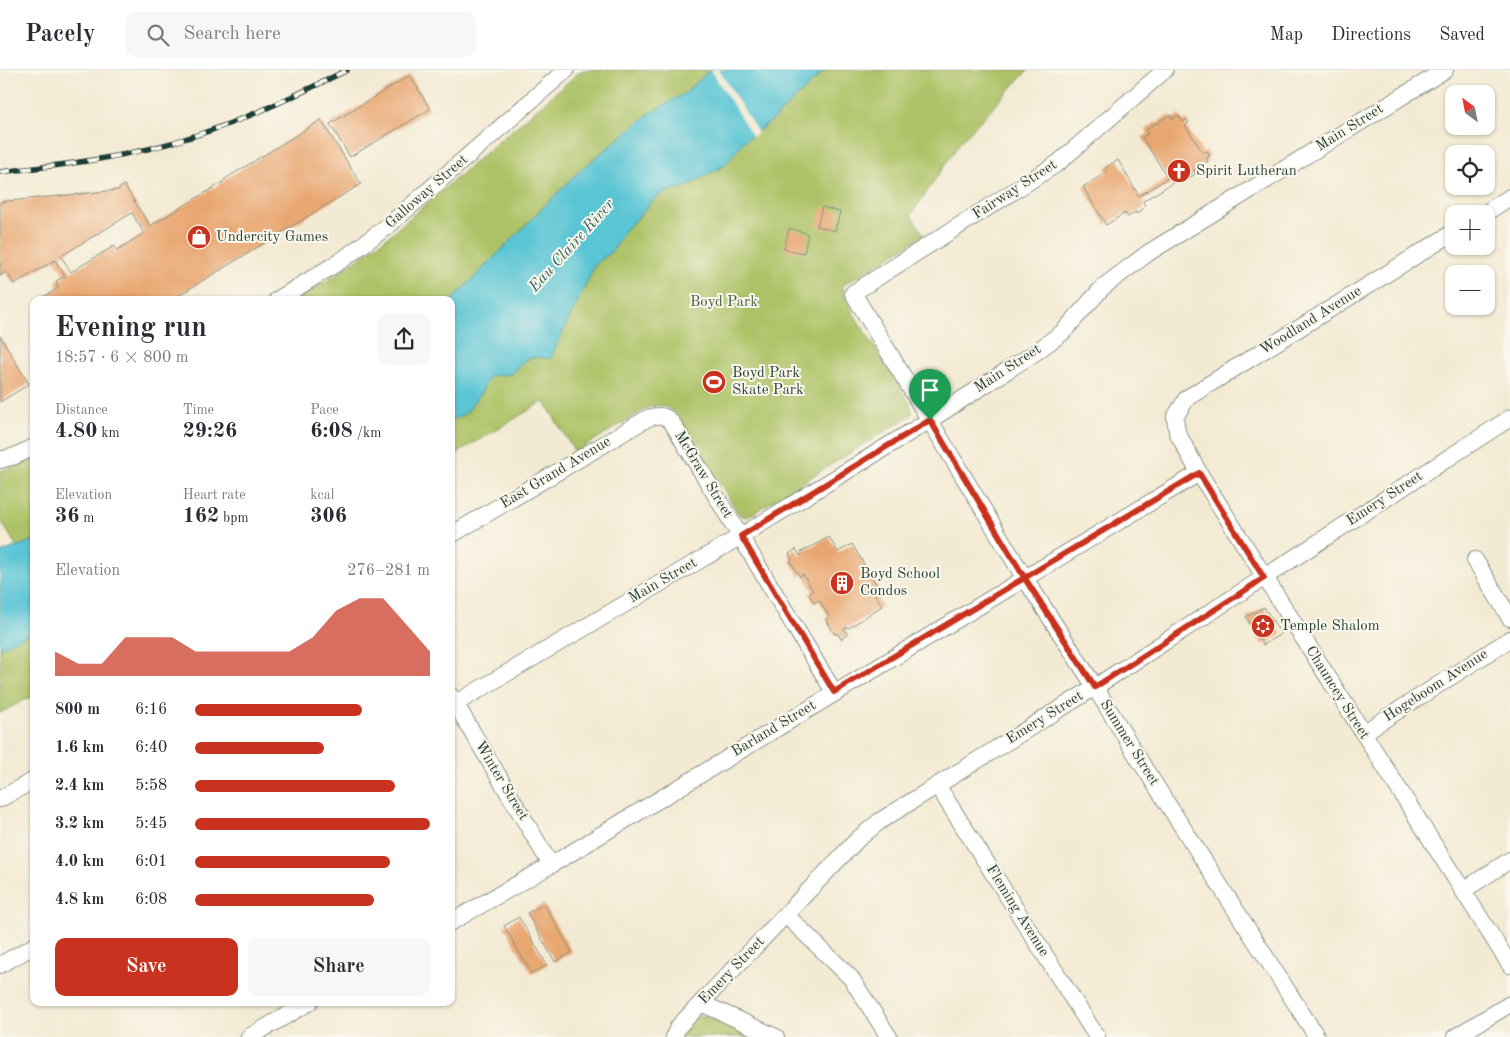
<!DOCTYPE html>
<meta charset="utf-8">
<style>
body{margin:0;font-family:"Old Standard TT",serif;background:#f7f7f7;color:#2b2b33;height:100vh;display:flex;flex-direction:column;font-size:19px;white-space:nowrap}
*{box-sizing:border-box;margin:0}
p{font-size:16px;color:#7c7c81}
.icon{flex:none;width:28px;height:28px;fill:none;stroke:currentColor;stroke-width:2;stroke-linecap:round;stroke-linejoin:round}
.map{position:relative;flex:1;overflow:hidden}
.panel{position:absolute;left:30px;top:226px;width:425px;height:710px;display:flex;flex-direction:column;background:#fff;border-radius:10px;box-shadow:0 1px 4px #0004}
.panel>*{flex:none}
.needle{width:32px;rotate:328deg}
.fabs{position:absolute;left:1445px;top:15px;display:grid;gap:10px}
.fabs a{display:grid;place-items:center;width:50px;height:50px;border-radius:10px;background:#fff;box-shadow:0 1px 4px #0004;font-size:25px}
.pin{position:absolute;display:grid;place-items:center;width:42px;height:42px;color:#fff;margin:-51px -21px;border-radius:50% 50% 50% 0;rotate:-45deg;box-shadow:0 0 5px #0007}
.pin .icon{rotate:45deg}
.round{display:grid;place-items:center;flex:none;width:52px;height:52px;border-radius:10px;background:#f7f7f7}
.head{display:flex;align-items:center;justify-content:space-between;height:85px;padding:0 25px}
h1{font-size:28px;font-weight:600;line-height:38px}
.metrics{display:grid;grid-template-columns:repeat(3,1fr);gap:8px;height:85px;padding:5px 25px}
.metrics div{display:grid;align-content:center}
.metrics b{font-size:21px;font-weight:600}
.metrics small{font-size:14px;font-weight:400}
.metrics p{font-size:14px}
.chart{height:140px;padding:10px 25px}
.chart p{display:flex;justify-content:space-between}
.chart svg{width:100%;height:90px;margin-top:5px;fill:#c8321e;opacity:.7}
.action{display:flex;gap:10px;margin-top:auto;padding:10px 25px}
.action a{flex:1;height:58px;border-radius:10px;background:#c8321e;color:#fff;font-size:20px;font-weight:600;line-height:58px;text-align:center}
.action a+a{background:#f7f7f7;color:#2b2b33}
ul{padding:0 25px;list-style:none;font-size:16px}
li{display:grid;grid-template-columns:80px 60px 1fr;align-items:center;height:38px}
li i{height:12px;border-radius:6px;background:#c8321e}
header{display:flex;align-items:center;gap:30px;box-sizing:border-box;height:70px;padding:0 25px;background:#fff;border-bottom:1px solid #e1e1e2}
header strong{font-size:24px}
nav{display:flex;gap:28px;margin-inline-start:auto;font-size:18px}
.search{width:350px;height:45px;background:#f7f7f7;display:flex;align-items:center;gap:12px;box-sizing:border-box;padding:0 18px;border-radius:10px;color:#7c7c81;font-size:19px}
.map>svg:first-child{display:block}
.green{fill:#adc266;stroke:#66804d}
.water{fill:#5ac5d4;stroke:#3c8184}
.pier{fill:#f3ead3}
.building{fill:#e8a670;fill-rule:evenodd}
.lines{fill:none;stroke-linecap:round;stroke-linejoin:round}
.minor-casing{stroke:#899484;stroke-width:18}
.minor{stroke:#fff;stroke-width:16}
.rail-casing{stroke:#1f3d34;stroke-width:5.5}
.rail{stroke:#fbf7ec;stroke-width:4;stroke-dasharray:11;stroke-linecap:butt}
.route-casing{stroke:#fff;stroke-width:10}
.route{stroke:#c8321e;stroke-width:6}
.labels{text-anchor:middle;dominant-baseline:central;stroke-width:4;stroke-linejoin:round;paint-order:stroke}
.street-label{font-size:15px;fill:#1f3d34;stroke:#fbf7ec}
.poi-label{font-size:15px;fill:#1f3d34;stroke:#fbf7ec;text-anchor:start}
.park-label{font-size:15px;fill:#425e40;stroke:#fbf7ec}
.water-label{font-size:16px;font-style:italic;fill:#2e5f5c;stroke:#fbf7ec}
</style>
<header>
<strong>Pacely</strong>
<div class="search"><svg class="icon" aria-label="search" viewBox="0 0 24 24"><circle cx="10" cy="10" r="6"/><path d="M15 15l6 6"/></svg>Search here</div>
<nav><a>Map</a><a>Directions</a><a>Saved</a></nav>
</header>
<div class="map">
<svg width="1510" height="967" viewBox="0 0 1510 967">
<rect width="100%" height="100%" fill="#fbf7ec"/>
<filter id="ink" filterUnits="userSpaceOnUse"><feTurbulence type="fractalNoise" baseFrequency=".02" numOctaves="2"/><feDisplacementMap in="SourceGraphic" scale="10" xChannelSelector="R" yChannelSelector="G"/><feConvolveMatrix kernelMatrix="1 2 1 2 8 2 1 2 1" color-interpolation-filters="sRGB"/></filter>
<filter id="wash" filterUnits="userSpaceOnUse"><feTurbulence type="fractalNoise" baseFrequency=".0096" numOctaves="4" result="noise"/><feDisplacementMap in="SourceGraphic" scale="20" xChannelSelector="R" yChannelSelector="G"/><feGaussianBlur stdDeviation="1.12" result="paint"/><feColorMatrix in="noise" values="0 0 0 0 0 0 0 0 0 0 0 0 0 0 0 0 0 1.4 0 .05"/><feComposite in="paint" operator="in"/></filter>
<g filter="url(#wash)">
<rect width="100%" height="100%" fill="#f3ead3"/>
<g class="green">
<polygon points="582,0 710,0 685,23 650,43 578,102 451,231 451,230 295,230 336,205 389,166"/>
<path d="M825 0H1028L961 71 911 145 924 165 843 215 844 223 852 241 909 332 912 341 911 345 747 447 740 445 737 441 677 345C669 337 660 333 649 337L575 382 544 331 451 387V351L466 343 482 321 489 306 511 304C526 288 528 286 550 288L595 195 613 180 625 159 635 151 654 128 668 121 684 118 725 95 744 71 774 49Z"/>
<polygon points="34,389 34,470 17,477 0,449 0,401"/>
<polygon points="34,561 34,625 0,643 0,578"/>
<polygon points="698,945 707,946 754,967 680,967"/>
</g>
<g class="water">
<path d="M710 0H825L774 49 744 71 725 95 684 118 668 121 654 129 635 151 625 159 613 180 595 195 550 289C528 285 526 288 511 304L489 306 482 321 466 343 451 351V231L578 102 650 43 685 23Z"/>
<polygon points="34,470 34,561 0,578 0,483"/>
</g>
<polygon class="pier" points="711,0 719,0 758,63 753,67"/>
<g id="blocks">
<g class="building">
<polygon points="410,5 430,39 350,87 330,54"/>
<polygon points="1170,45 1172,49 1179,45 1183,52 1187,50 1189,53 1185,55 1203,83 1207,81 1210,86 1206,88 1208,91 1194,100 1196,104 1186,109 1184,106 1143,131 1145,136 1137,144 1136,142 1128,147 1125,143 1106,155 1083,117 1107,102 1105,98 1118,90 1139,126 1168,108 1142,67 1148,64 1146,60 1156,52 1157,54 1160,52 1159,51"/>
<path d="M321 50 361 114 171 230H39L58 218 56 211 65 206 55 190 14 214 6 202 0 206V132L118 120 124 115 150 156 223 112 225 109ZM132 143 144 163 143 164 117 180 114 176 71 202 61 186Z"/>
<polygon points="822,137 840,142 835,161 817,156"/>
<polygon points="789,158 808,164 804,183 784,179"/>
<polygon points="0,266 29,314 0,332"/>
<polygon points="829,467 838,482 852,474 879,519 873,521 882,536 849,558 847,557 844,559 848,564 841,569 837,563 835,565 826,549 829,547 819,530 814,533 809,524 813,521 803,504 800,507 790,491 792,490 789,484 796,479 800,486 802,484 801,482"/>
<polygon points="1264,537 1281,564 1263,575 1246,547"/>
<polygon points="544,834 572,882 555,892 527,843"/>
<polygon points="519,847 547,895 532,904 504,856"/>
</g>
</g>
</g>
<g filter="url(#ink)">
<use href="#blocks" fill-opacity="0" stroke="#899484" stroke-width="1"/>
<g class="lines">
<g class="minor-casing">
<g id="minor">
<polyline points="1165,0 1058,93 853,223 1024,507 1095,617 1140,691 1317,967"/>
<polyline points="1484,144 1510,127"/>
<polyline points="1454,162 1187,328 1175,347 1177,362 1199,403 1510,895"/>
<polyline points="277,230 342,190 389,155 566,0"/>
<polyline points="0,390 15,386 34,377"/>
<path d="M451 465 648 348C661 344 667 345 674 356L834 622"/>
<polyline points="1475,490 1510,548"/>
<polyline points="451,626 551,795"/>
<polyline points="451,636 741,466 930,350 1036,282 1063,262 1103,217 1148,183 1445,0"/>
<polyline points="1363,663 1510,569"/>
<polyline points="937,715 1097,967"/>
<polyline points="0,729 34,710"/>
<polyline points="1464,820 1510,790"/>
<polyline points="786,845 851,908 889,967"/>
<polyline points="451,852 551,795 1199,403"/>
<polyline points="0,895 34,876"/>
<polyline points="701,933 776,967"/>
<polyline points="249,967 310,932"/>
<polyline points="674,967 678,957 858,769 880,751 1095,617 1510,348"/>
<polyline points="1455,967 1510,934"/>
</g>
</g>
<use href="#minor" class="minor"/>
<g class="rail-casing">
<path id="rail" d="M0 102C65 95 131 87 194 66 247 49 297 25 347 0"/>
</g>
<use href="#rail" class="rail"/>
</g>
</g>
<g class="lines" filter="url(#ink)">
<g class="route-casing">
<polyline id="route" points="930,350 1024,507 1095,617 1264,508 1199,403 834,622 741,466 930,350"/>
</g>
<use href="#route" class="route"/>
</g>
<defs>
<g id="church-disc" transform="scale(1.25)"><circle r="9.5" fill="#c8321e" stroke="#fbf7ec"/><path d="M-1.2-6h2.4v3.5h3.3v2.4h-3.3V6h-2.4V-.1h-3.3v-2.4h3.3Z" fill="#fff"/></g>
<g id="shop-disc" transform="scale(1.25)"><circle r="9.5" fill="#c8321e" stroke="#fbf7ec"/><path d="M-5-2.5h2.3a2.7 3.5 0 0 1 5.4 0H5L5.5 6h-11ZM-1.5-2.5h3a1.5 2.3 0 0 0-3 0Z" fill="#fff"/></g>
<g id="stadium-disc" transform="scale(1.25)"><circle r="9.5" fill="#c8321e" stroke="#fbf7ec"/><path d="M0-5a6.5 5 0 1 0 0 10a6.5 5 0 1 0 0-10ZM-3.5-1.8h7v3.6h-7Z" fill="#fff"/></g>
<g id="building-disc" transform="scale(1.25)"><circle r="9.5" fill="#c8321e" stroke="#fbf7ec"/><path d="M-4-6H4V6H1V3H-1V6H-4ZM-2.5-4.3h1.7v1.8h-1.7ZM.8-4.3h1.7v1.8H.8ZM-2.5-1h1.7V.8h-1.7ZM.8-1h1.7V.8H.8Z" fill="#fff"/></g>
<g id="synagogue-disc" transform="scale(1.25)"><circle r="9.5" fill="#c8321e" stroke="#fbf7ec"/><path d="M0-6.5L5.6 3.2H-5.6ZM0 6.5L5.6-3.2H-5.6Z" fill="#fff"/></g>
</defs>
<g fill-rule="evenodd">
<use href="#church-disc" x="1179" y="101"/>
<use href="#shop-disc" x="199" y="167"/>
<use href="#stadium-disc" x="714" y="312"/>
<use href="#building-disc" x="842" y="513"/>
<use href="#synagogue-disc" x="1263" y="556"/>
</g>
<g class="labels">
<g class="street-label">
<text transform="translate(1350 58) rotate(-32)">Main Street</text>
<text transform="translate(1015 120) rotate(-33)">Fairway Street</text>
<text transform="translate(427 122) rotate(-41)">Galloway Street</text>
<text transform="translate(1311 251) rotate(-32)">Woodland Avenue</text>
<text transform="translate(1008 299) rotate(-33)">Main Street</text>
<text transform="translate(556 403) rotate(-31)">East Grand Avenue</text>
<text transform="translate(703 405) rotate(59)">McGraw Street</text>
<text transform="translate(1385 429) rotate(-33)">Emery Street</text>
<text transform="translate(663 511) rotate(-30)">Main Street</text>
<text transform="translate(1436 616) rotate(-33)">Hogeboom Avenue</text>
<text transform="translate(1337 623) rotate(58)">Chauncey Street</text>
<text transform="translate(1045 648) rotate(-32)">Emery Street</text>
<text transform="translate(774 659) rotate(-31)">Barland Street</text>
<text transform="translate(1129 673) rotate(58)">Summer Street</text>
<text transform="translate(501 711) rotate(59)">Winter Street</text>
<text transform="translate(1017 841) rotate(58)">Fleming Avenue</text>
<text transform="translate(732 901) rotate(-46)">Emery Street</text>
</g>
<g class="poi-label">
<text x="1196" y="101">Spirit Lutheran</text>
<text x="216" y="167">Undercity Games</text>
<text x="732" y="303">Boyd Park<tspan x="732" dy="17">Skate Park</tspan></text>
<text x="860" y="504">Boyd School<tspan x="860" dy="17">Condos</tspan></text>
<text x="1280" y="556">Temple Shalom</text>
</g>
<g class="park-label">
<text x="724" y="232">Boyd Park</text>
</g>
<g class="water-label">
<text transform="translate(572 176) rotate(-48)">Eau Claire River</text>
</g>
</g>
</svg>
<div class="fabs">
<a><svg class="needle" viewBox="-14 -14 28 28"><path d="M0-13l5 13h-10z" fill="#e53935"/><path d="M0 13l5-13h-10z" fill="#7c7c81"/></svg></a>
<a><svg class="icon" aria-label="locate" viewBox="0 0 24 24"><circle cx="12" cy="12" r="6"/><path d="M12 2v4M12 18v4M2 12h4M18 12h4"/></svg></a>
<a>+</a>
<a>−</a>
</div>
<div class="pin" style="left:930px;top:350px;background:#1e9e55"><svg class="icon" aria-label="arrive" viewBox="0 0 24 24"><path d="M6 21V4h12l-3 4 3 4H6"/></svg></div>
<section class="panel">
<div class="head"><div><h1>Evening run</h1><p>18:57 · 6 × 800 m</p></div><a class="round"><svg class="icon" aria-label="share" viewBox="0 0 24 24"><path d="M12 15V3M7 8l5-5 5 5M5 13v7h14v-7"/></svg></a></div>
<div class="metrics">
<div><p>Distance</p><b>4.80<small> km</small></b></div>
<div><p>Time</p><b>29:26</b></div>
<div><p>Pace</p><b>6:08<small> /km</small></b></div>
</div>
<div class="metrics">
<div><p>Elevation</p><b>36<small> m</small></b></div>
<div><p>Heart rate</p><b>162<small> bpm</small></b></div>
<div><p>kcal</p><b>306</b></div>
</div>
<div class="chart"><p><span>Elevation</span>276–281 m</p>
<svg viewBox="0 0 160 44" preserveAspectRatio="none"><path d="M0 44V32L10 38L20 38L30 25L40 25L50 25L60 32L70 32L80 32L90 32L100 32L110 25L120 12L130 6L140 6L150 19L160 32V44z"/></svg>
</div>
<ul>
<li><b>800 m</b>6:16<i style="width:71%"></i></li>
<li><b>1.6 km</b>6:40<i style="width:55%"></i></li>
<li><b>2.4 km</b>5:58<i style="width:85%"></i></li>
<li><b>3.2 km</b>5:45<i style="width:100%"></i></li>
<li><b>4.0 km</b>6:01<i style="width:83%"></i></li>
<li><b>4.8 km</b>6:08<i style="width:76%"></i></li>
</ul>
<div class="action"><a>Save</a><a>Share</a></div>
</section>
</div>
